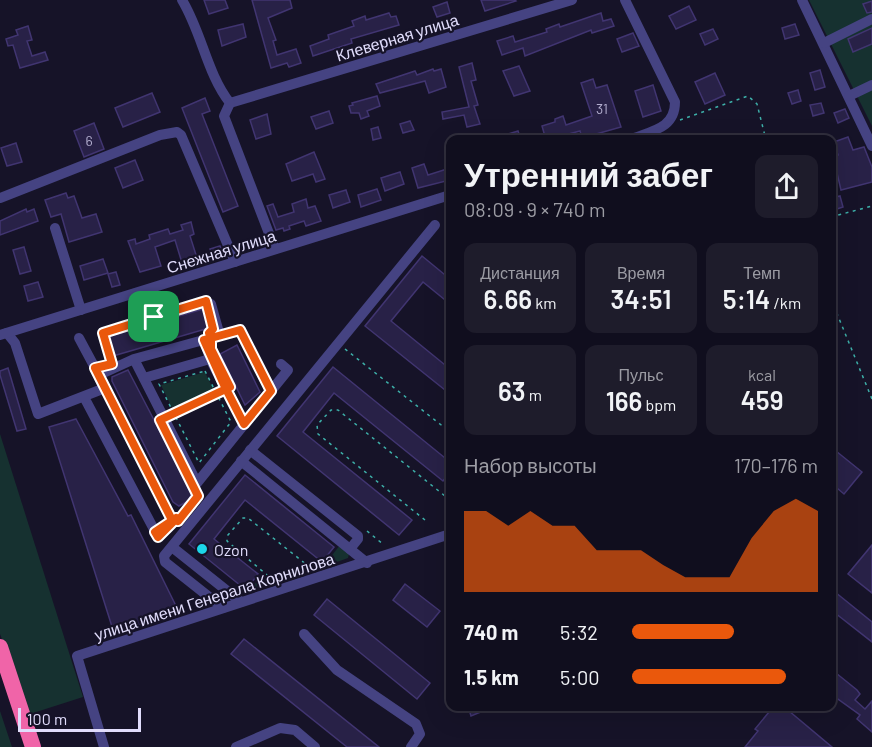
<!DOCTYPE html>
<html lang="ru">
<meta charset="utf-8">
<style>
body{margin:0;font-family:Barlow,sans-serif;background:#1e1c2b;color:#f1f3f6;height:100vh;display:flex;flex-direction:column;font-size:22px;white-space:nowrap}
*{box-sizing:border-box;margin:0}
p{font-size:20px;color:#9c9ca4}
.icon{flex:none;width:33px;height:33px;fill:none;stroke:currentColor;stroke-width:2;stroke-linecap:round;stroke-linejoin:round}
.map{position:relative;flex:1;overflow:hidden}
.panel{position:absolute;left:446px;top:135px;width:390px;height:576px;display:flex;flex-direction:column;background:#100e1e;border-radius:12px;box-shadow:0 6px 24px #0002,0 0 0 2px #302e3c}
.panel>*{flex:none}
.scale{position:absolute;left:18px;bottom:15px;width:123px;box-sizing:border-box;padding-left:6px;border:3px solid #e1ddfc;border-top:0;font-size:16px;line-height:21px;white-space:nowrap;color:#e1ddfc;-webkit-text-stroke:4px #161328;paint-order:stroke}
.pin{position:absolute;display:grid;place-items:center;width:51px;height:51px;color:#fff;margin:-26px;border-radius:12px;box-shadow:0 3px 9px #0006}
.round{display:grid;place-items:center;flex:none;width:63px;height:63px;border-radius:12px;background:#1e1c2b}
.summary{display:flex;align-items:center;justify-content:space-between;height:102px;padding:0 18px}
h1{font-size:33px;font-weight:600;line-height:45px}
.figures{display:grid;grid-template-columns:repeat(3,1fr);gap:9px;height:102px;padding:6px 18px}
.figures div{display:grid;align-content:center;border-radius:12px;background:#1e1c2b;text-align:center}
.figures b{font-size:26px;font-weight:600}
.figures small{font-size:16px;font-weight:400}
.figures p{font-size:16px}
.chart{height:168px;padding:12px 18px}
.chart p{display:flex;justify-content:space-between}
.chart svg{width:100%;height:108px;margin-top:6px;fill:#ea580c;opacity:.7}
ul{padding:0 18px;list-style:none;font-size:20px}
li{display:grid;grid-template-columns:96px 72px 1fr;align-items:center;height:45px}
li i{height:15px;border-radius:8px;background:#ea580c}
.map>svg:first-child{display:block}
.green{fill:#163130}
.building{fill:#282147;stroke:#413571;stroke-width:1.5}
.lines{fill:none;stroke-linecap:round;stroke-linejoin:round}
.path{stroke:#3db0a9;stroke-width:1.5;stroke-dasharray:3 4.5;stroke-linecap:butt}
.minor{stroke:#454382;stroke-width:10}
.highway{stroke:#f064a8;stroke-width:16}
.route-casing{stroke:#fff;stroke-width:12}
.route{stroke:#ea580c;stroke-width:8}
.poi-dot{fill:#1cd6e9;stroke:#161328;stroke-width:2}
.labels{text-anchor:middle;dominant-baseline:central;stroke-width:4.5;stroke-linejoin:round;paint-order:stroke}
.number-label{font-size:14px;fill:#b3aecf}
.street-label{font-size:16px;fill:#e1ddfc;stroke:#161328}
.poi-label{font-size:16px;fill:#e1ddfc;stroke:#161328;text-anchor:start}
</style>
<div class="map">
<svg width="872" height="747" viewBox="0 0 872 747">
<rect width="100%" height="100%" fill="#161328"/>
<g class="green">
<polygon points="809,0 872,0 872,126"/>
<polygon points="205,372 215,393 174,412 161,385"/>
<polygon points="0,434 83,697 30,714 0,634"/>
<polygon points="340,545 349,554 348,558 323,567"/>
<polygon points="263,574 269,580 269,585 249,591"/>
<polygon points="0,711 12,747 0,747"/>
</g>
<g class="building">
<polygon points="204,0 225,0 228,8 209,14"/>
<polygon points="252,0 290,0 292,8 268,18 276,40 273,41 277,55 296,49 301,63 289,67 287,63 271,68"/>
<polygon points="481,0 515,0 516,1 485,11"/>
<polygon points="872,1 872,12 867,13 863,4"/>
<polygon points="447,2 450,13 437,17 433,7"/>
<polygon points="689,6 696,20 676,29 669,16"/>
<polygon points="389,13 391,17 396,16 399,25 351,39 352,43 313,56 310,46 329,39 328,35 354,26 352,21 365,16 366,20"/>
<polygon points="601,13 603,21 611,19 614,26 592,33 591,30 525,56 523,48 502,55 497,41 513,36 515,42 547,32 546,29 559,24 560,27"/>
<polygon points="243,24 246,37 222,46 218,30"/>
<polygon points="795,24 799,35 785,39 782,28"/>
<polygon points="28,26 32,40 27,41 32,56 45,52 48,60 20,68 13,45 8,46 6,39 18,35 16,30"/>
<polygon points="872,28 872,44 853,52 848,39"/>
<polygon points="713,29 718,39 705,45 700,34"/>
<polygon points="633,33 639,46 622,52 617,39"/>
<polygon points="472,63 476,80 471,81 478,105 474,106 480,124 467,127 464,115 443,119 442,112 469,107 459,67"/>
<polygon points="519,66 530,91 514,96 503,71"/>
<polygon points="433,69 434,71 441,69 446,87 429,93 425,81 380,93 376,84 415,71 417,75"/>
<polygon points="820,70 825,87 815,90 810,73"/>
<polygon points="715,73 725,95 705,104 695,82"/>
<polygon points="593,79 596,88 607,85 621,127 582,138 580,131 546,140 542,126 555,122 555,119 563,116 566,125 592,116 581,83"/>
<polygon points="653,85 661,111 643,117 635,91"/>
<polygon points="798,90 801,101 792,104 788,93"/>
<polygon points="152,93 160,112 123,127 115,108"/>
<polygon points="377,96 380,106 367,111 369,116 361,119 359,113 351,113 349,106 353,105 352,103"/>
<polygon points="205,98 210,111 202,114 238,206 223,212 182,108"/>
<polygon points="821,103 824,113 813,116 810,105"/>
<polygon points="845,109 849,118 838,123 834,113"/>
<polygon points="329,111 333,123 316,129 311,117"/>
<polygon points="267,114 271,134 256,139 250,120"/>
<polygon points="410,121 414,130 403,133 400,124"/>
<polygon points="94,123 104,149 84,157 74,131"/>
<polygon points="378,127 381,138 373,140 371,129"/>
<polygon points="518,131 521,140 510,140 508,134"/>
<polygon points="848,137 853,150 864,147 872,167 872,182 841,190 833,156 838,155 834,142"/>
<polygon points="16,143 22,162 7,166 1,148"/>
<polygon points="314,152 325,179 316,182 313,174 292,181 286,164"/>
<polygon points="135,160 143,180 123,188 115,168"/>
<polygon points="424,164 428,175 450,168 450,180 418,188 412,168"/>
<polygon points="400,172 404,184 385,191 381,178"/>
<polygon points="377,189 381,200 361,207 358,195"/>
<polygon points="346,190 350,202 333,208 329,195"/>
<polygon points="66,193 68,198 74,196 82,218 96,214 102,232 69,242 61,214 51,217 45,200"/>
<polygon points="840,196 843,207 831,211 831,198"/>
<polygon points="306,199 308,208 315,206 321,221 306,226 304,221 289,226 290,229 284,231 283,228 276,230 267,206 273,204 278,217 294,212 292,204"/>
<polygon points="26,209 27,212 34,209 38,221 0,235 0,221"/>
<polygon points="191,222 194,234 190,236 197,258 182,263 175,240 155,247 161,266 140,272 128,241 135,239 136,244 150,239 149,235 168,229 170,234 183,230 181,225"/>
<polygon points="220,246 223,252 212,256 210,249"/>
<polygon points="24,247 31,271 20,274 13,250"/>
<polygon points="422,256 450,279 450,304 423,282 391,321 450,369 450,394 365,326"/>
<polygon points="103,259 108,273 84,280 80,266"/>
<polygon points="116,272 120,285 112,287 108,274"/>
<polygon points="38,282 43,297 28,301 24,286"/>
<polygon points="203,309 209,328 113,356 107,337"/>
<polygon points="237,345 260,392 245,405 220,354"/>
<polygon points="333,367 450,462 450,472 443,481 334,393 303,432 412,520 399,535 277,436"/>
<polygon points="8,368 26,429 17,431 0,375 0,371"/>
<polygon points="128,370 192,493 188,501 179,506 173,502 112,381 112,377"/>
<polygon points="76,419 128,516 131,515 179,612 114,633 49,427"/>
<polygon points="831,447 862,472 844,494 831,483"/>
<polygon points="245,475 334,547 322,562 245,500 214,539 258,574 246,590 189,544"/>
<polygon points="872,545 872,593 848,574"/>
<polygon points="405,584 440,611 427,627 393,600"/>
<polygon points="835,592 872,622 872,642 835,613 831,618 831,596"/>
<polygon points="327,599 430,683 417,699 314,615"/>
<polygon points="244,639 379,747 347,747 231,654"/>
<polygon points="831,669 857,690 860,694 855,700 865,709 872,701 872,732 857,719 860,715 831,694"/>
<polygon points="468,706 493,706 493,707 471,716"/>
<polygon points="774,706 783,706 832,747 745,747 758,731 755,729"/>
</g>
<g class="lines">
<g class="path">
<polyline points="680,120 748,96 757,104 766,140"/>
<polyline points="831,217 872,206"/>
<polyline points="831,299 872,399"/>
<polyline points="345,349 450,432"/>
<polyline points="110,358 103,333 202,303"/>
<polygon points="205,371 231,422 199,463 159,384"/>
<polyline points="175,413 216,394"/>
<polyline points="182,516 198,496 197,494"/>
<polyline points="425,520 318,434 317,425 331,410 338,410 445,496"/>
<polyline points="367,531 384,545"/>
<polyline points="274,581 227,541 227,536 243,518 248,518 312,569"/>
</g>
<g class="minor">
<path d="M182 0C202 33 207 74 230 103"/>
<path d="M625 0 675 102C675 129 651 131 629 140"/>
<polyline points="802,0 872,146"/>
<polyline points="824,43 872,19"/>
<polyline points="849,96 872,85"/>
<polyline points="230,103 572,0"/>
<polyline points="230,103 224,116 275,249"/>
<polyline points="0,198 160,135 177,132 181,135 235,262"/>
<polyline points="55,228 81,310"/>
<polyline points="211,304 220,336"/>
<polyline points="7,333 15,343 38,414 105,388 173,522 158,537 84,397"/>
<polyline points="0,335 450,195"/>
<polyline points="79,338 101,379"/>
<polyline points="210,359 244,424"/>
<polyline points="99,375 134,359 240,330 271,391 197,483 134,359"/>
<polyline points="144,378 210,359 204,340"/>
<polyline points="271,391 288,370 281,364"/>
<polyline points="250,450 358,536 358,539 350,549"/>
<polyline points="241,461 367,563"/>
<polyline points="172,547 241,602"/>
<polyline points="223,608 165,562 164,556 435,225"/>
<polyline points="304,634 337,670 416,724 420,734 411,747"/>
<polyline points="104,747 77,656 450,534"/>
<polyline points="236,747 280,728 295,730 315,747"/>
</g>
<polyline class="highway" points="0,647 33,747"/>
</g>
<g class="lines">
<g class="route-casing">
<polyline id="route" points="154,317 103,333 112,364 95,368 173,522 158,537 155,532 176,518 178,521 198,496 160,420 226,389 244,424 271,391 240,330 211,338 211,349 230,387 226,389 204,340 211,338 209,333 213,329 206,301 154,317"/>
</g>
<use href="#route" class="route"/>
</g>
<circle class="poi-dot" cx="202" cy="549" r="6"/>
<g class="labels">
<g class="number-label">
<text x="602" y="108">31</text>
<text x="89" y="140">6</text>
</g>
<g class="street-label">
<text transform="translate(397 37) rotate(-17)">Клеверная улица</text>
<text transform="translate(221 251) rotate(-17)">Снежная улица</text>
<text transform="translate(214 596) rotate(-18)">улица имени Генерала Корнилова</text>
</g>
<g class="poi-label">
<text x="214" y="549">Ozon</text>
</g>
</g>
</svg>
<div class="scale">100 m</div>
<div class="pin" style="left:154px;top:317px;background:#1e9e55"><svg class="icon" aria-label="arrive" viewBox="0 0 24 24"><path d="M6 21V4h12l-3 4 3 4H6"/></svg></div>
<section class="panel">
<div class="summary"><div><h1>Утренний забег</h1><p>08:09 · 9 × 740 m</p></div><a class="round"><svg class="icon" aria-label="share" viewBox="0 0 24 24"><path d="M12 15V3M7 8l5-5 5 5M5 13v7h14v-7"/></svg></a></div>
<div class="figures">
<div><p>Дистанция</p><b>6.66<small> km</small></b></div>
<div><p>Время</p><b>34:51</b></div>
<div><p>Темп</p><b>5:14<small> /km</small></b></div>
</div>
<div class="figures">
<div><b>63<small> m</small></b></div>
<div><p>Пульс</p><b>166<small> bpm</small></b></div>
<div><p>kcal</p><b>459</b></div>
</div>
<div class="chart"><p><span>Набор высоты</span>170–176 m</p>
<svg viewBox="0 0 160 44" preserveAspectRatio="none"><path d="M0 44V11L10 11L20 17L30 11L40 17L50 17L60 27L70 27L80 27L90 33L100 38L110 38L120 38L130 22L140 11L150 6L160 11V44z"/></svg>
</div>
<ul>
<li><b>740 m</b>5:32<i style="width:55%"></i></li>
<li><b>1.5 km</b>5:00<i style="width:83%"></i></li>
</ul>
</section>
</div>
